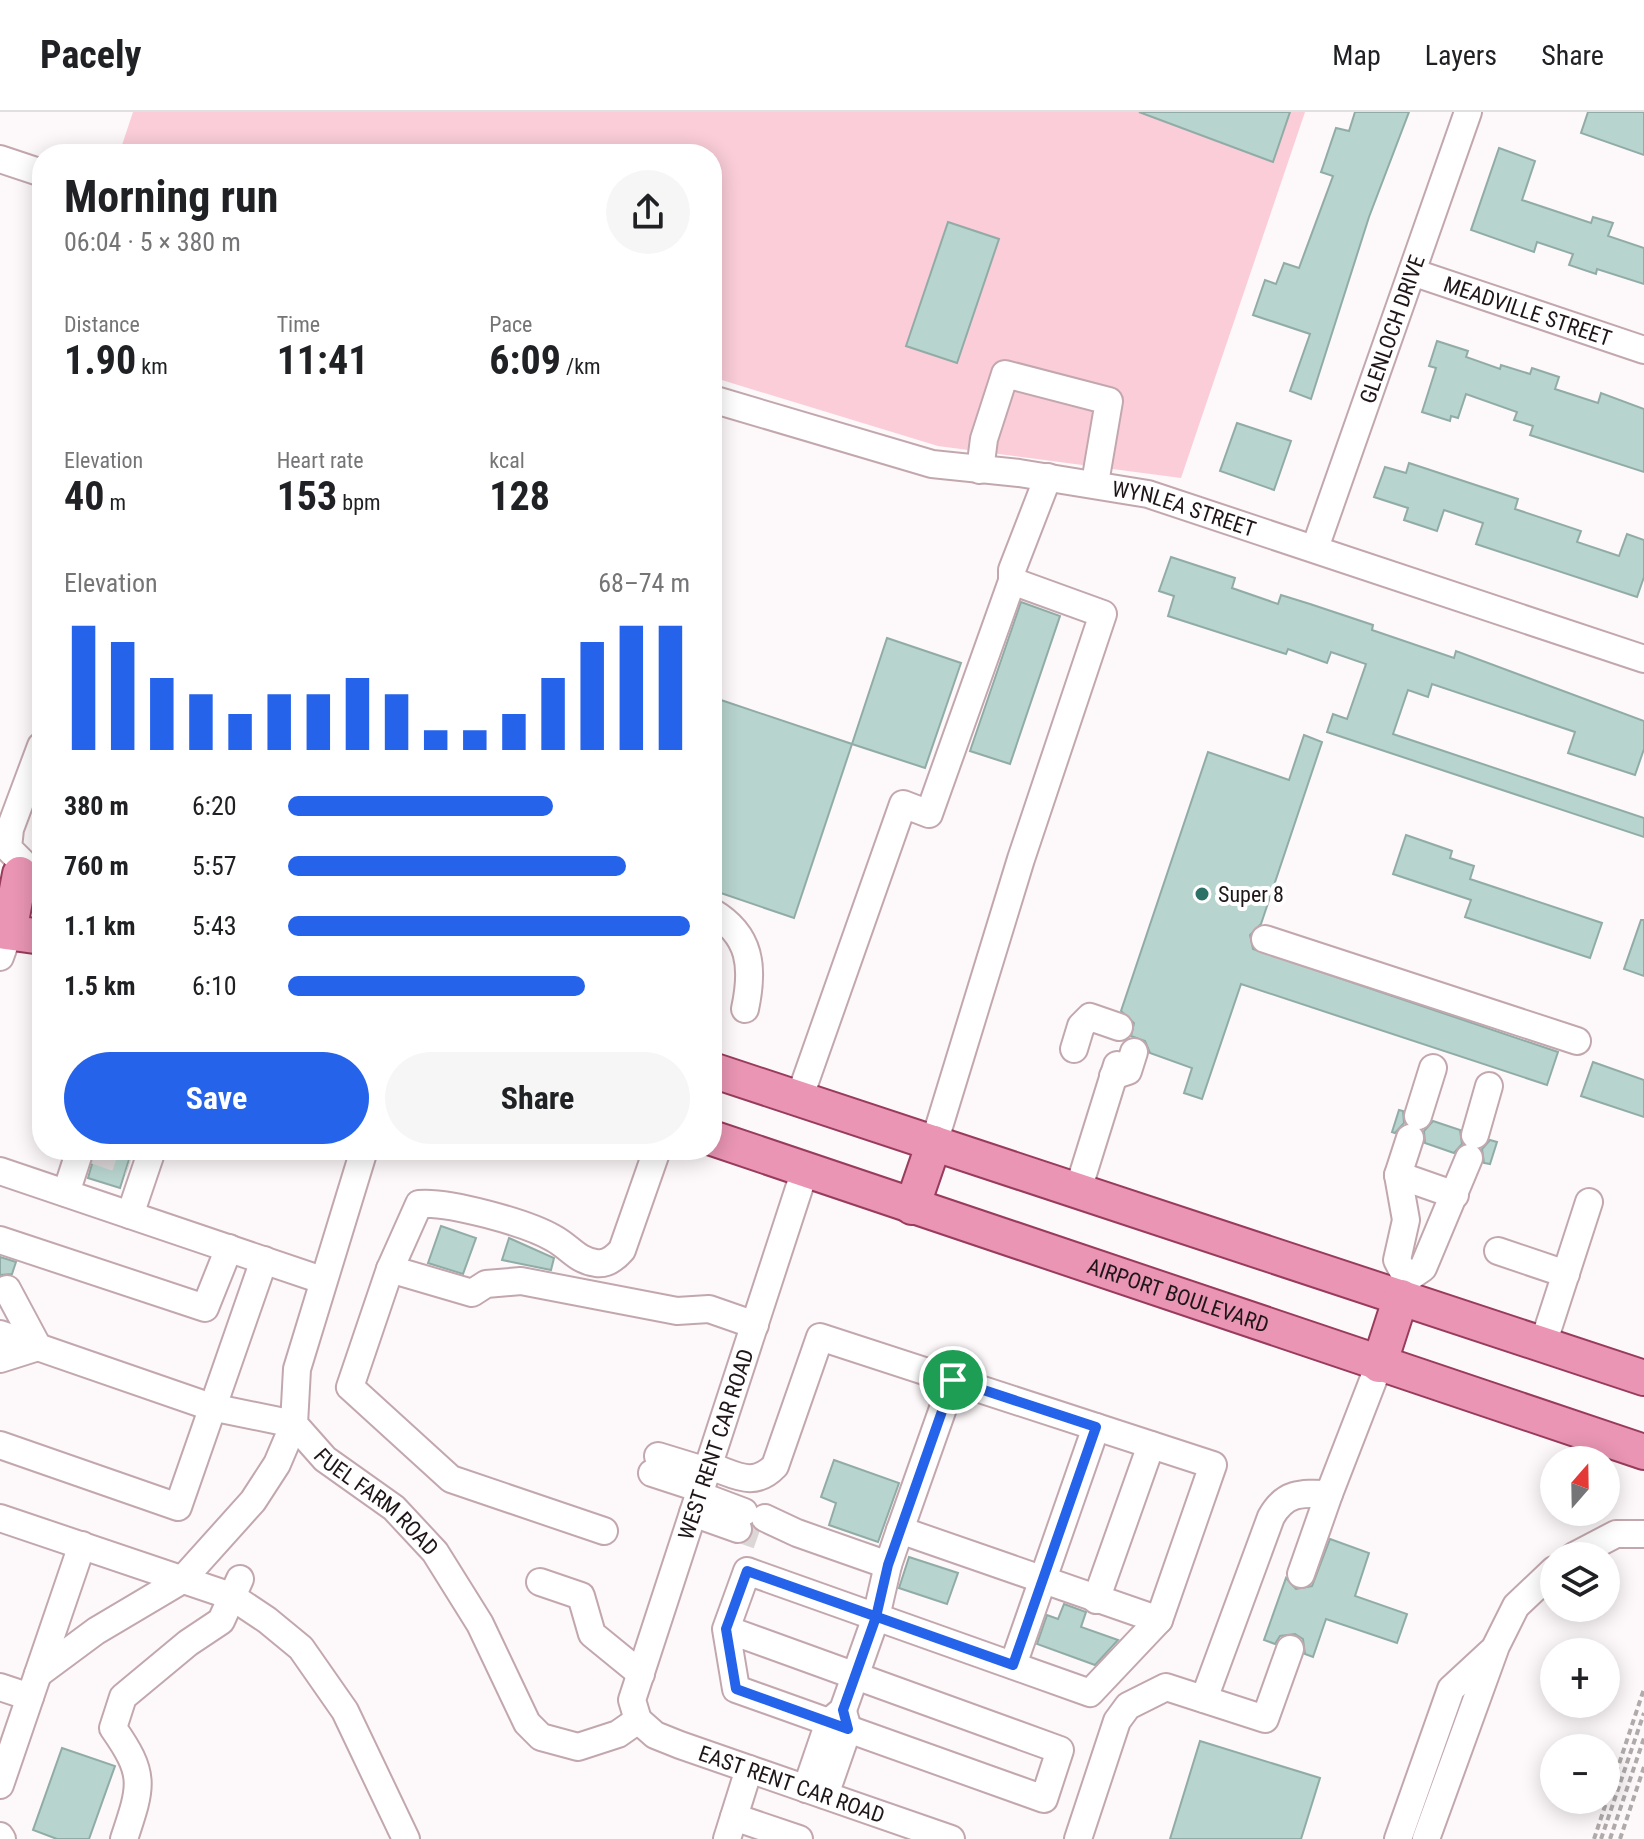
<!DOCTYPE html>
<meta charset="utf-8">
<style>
body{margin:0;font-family:"Roboto Condensed",sans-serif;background:#f6f6f6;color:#202124;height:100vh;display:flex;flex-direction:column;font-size:30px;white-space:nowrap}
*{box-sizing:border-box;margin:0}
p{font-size:26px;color:#757577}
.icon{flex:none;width:44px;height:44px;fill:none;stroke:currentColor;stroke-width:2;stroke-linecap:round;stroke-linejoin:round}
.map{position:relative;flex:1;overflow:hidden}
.sheet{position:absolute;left:32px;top:32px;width:690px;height:1016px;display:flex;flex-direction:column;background:#fff;border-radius:32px;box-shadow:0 4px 20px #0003}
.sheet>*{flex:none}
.needle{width:52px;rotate:20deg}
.fabs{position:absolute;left:1540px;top:1334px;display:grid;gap:16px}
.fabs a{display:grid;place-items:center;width:80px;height:80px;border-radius:50%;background:#fff;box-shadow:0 4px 20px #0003;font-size:40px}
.pin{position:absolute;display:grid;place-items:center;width:68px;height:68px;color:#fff;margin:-34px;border:4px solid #fff;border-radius:50%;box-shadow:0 2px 8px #0007}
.round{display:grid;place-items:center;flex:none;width:84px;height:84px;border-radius:42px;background:#f6f6f6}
.headline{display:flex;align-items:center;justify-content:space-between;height:136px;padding:0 32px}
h1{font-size:44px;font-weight:700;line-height:60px}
.figures{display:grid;grid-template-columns:repeat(3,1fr);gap:12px;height:136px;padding:8px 32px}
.figures div{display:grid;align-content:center}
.figures b{font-size:40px;font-weight:700}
.figures small{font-size:22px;font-weight:400}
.figures p{font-size:22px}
.chart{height:224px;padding:16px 32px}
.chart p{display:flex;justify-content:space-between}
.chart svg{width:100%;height:144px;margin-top:8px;stroke:#2563eb;stroke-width:6}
.primary-button{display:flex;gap:16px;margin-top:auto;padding:16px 32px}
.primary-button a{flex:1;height:92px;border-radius:48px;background:#2563eb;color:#fff;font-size:32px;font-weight:700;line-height:92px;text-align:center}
.primary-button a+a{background:#f6f6f6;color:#202124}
ul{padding:0 32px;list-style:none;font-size:26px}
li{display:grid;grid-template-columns:128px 96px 1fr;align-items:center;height:60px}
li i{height:20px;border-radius:10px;background:#2563eb}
header{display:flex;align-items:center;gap:48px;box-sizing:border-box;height:112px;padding:0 40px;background:#fff;border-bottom:2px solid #e0e0e0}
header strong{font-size:38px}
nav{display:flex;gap:44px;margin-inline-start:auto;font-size:28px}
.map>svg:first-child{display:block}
.green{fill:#facdd8}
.building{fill:#b8d4ce;stroke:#91aca6;stroke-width:2}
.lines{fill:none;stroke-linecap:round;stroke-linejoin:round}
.minor-tunnel{stroke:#dcd6d7;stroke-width:26;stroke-dasharray:26 13;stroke-linecap:butt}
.minor-casing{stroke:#c2a8ae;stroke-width:30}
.major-casing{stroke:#993b5c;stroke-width:38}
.path{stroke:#b0aaab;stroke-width:4;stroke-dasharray:6 4;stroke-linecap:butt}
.minor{stroke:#fff;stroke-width:26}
.major{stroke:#e995b3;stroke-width:34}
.route-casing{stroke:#fff;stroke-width:16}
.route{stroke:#2563eb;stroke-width:10}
.poi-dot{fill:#2c7267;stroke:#fff;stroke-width:3}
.labels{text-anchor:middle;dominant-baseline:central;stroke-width:8;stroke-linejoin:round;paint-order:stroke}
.street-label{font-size:22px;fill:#1f1618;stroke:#fff}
.poi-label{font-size:22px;fill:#1f1618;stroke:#fff;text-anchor:start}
</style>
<header>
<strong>Pacely</strong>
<nav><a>Map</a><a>Layers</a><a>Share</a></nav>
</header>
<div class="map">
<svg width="1644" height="1727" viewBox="0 0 1644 1727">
<rect width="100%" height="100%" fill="#fdf8f9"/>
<polygon class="green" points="133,0 1305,0 1181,366 938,334 712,265 712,42 119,42"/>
<g class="building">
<polygon points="1139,0 1290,0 1273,50"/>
<polygon points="1355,0 1409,0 1369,105 1311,287 1290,279 1310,222 1253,203 1265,168 1276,172 1284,151 1299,156 1333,64 1321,60 1336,16 1349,19"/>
<polygon points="1588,0 1644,0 1644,43 1581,21"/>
<polygon points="1499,36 1535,49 1522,88 1591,111 1593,105 1613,111 1608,124 1644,136 1644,172 1597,157 1596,162 1569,153 1573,142 1537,130 1534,140 1471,118"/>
<polygon points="948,110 999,127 957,251 906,234"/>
<polygon points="1437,229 1468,239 1466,245 1500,257 1501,253 1530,262 1532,256 1559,265 1555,277 1598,291 1601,281 1644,297 1644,360 1530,323 1533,314 1514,308 1517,300 1466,282 1458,306 1451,304 1450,309 1422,300 1436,256 1429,254"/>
<polygon points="1237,311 1291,329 1274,378 1220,359"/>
<polygon points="1409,351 1518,387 1515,397 1581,419 1577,430 1619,444 1627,422 1644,428 1644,465 1637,485 1476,432 1483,411 1444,398 1437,419 1404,408 1408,396 1374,385 1385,355 1406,361"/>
<polygon points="1171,445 1235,466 1232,476 1278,492 1281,483 1310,492 1373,513 1372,518 1454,546 1456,539 1644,609 1644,637 1635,663 1568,641 1575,620 1432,572 1428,585 1408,578 1393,622 1644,706 1644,725 1327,620 1333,602 1347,607 1366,552 1331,540 1327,551 1288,537 1286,542 1168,504 1174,484 1159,479"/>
<polygon points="1021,490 1060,504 1010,652 970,639"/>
<polygon points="887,526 961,551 925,656 852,632"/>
<polygon points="712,585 852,632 794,806 712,778"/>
<polygon points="1304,623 1322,630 1261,812 1250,823 1253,837 1558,940 1547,973 1241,872 1202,987 1184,981 1192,956 1150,941 1145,929 1131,924 1134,911 1121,899 1208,640 1289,668"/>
<polygon points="1406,723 1452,739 1450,746 1474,754 1470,767 1602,811 1590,846 1465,805 1471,788 1393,762"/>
<polygon points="1641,808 1644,808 1644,864 1624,857"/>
<polygon points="1593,950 1644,968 1644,1005 1581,984"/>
<polygon points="1399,998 1403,999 1404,1011 1395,1021 1392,1020"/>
<polygon points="1433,1009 1460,1018 1462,1032 1454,1041 1425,1031 1424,1019"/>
<polygon points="1490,1028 1497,1030 1490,1052 1484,1051 1482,1037"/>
<polygon points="96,1038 132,1038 120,1076 88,1066"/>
<polygon points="441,1114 476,1126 463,1162 428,1151"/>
<polygon points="509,1126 554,1146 551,1158 502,1148"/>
<polygon points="0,1145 16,1150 12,1162 0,1163"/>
<polygon points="834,1348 899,1371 878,1430 829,1413 836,1391 821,1385"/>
<polygon points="1330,1427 1369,1441 1355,1484 1407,1502 1397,1531 1326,1507 1313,1545 1305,1542 1303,1527 1295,1522 1280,1524 1275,1532 1264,1528 1286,1466 1296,1477 1312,1474"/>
<polygon points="909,1445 958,1461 947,1492 899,1476"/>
<polygon points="1064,1492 1086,1500 1081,1515 1118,1528 1095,1553 1037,1532 1047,1503 1058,1507"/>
<polygon points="1200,1629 1320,1666 1301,1727 1170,1727"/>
<polygon points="62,1636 115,1654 89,1727 57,1727 33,1718"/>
</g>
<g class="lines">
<g class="minor-tunnel">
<polyline points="92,1038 130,1051"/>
<polyline points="738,1417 758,1424"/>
</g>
<g class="minor-casing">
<g id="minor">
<polyline points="0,47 42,61"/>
<path id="s1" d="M1412 160 1644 238"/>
<path id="s2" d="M712 287 932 352 1019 361 1148 382 1644 547"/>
<polyline points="980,358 984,327 1005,262 1109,289 1095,371"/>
<path id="s3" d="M1315 436 1468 0"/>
<polyline points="1012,469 1012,458 1048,365"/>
<polyline points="22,750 8,736 10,717 41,634"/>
<path d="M712 800C751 823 754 855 745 897"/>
<polyline points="1265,827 1577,929"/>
<polyline points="0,845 9,820"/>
<polyline points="1074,937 1081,914 1090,905 1119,915"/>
<polyline points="1113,964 1128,959 1134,940"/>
<polyline points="799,987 903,692 929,702 1012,469 1103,502 1021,747 934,1031"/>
<polyline points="1418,1004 1433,956"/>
<polyline points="1475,1023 1489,974"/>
<path id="s4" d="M364 1038 297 1257 294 1312 325 1347 394 1396 435 1440 480 1512 527 1611 541 1625 578 1635 618 1622 638 1608"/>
<polyline points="0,1059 322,1168"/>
<polyline points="1398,1063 1455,1083"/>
<polyline points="1078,1078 1117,953"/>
<polyline points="66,1081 80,1038"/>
<polyline points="130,1103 152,1038"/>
<polyline points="0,1128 205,1196 229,1136"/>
<polyline points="1498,1139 1566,1162"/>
<polyline points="390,1157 472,1181 486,1172 521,1169 677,1199 709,1197 755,1213"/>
<polyline points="1407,1167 1397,1148 1406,1108 1398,1063 1410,1026"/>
<polyline points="7,1177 38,1235"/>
<polyline points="1401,1185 1407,1167 1423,1156 1469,1046"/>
<polyline points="0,1222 211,1295 294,1312 277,1352 253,1389 182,1468 96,1519 38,1562"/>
<polyline points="1543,1232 1589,1090"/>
<polyline points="0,1247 38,1235"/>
<polyline points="0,1333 178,1395 264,1148"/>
<polyline points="658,1344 707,1359"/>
<path d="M709 1354C735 1362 753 1377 775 1354L820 1225 1213 1353 1159 1508 900 1418 888 1453 797 1421 765 1406"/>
<polyline points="652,1361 701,1377"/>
<polyline points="699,1383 744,1400"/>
<polyline points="693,1401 738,1417"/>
<polyline points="0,1406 231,1484 267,1508 301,1536 345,1599 406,1727"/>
<polyline points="900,1418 953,1268"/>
<path d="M604 1419 451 1367 350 1275 390 1157 419 1092C448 1089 527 1111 553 1126 570 1135 576 1148 596 1151 607 1153 615 1146 622 1138L657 1038"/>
<polyline points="1574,1444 1616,1422 1644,1422"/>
<polyline points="1301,1462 1329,1382"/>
<polyline points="540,1470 581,1484 592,1522 641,1562"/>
<polyline points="1096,1488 1151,1333"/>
<polyline points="726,1517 1060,1638 1044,1687 736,1577 726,1517 747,1459 1090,1581 1159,1508"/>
<polyline points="1013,1553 1096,1315"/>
<polyline points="0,1575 30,1585"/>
<path d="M1204 1587 1271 1405C1285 1380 1301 1381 1329 1382L1379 1253"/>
<path id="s5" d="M638 1608 632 1588 805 1058"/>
<path id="s6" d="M638 1608 655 1623 680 1633 951 1727"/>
<polyline points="0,1673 82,1433"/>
<polyline points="806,1677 829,1610 843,1598 876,1505 888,1453"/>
<polyline points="825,1683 848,1617 844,1603"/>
<polyline points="734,1705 799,1727"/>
<polyline points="0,1724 2,1727"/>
<path d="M124 1727C142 1673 146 1663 113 1616L123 1585 188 1531 221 1509 240 1467"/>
<polyline points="727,1727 749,1657"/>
<polyline points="1078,1727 1117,1609 1128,1594 1166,1575 1265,1607 1290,1537"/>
<polyline points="1398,1727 1451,1577 1491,1540"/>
<polyline points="1426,1727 1496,1534 1516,1494 1554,1458"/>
</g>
</g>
<g class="major-casing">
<g id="major">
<polyline points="0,819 42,825"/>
<polyline points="9,820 20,762"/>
<polyline points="712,958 1644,1266"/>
<path id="s7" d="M712 1026 1644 1340"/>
<polyline points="912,1095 934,1031"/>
<polyline points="1379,1253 1401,1185"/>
</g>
</g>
<g class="path">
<polyline points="1594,1727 1644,1577"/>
<polyline points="1601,1727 1644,1601"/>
<polyline points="1610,1727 1644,1626"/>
<polyline points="1620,1727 1644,1655"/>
</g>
<use href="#minor" class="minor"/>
<use href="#major" class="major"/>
</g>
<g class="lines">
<g class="route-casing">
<polyline id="route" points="953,1268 888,1453 876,1505 843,1598 848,1617 736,1577 726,1517 747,1459 1013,1553 1096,1315 953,1268"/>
</g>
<use href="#route" class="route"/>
</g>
<circle class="poi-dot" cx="1202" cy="782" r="8"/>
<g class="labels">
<g class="street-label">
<text stroke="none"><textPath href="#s1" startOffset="122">MEADVILLE STREET</textPath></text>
<text stroke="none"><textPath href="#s3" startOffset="232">GLENLOCH DRIVE</textPath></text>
<text stroke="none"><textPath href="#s2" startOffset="486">WYNLEA STREET</textPath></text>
<text stroke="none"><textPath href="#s7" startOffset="492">AIRPORT BOULEVARD</textPath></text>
<text stroke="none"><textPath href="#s5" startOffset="290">WEST RENT CAR ROAD</textPath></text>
<text stroke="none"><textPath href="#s4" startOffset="398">FUEL FARM ROAD</textPath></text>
<text stroke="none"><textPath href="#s6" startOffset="168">EAST RENT CAR ROAD</textPath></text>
</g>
<g class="poi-label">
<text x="1218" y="782">Super 8</text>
</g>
</g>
</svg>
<div class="fabs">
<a><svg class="needle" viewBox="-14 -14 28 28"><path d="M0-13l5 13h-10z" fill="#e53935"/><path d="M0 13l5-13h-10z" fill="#757577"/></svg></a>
<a><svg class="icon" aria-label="layers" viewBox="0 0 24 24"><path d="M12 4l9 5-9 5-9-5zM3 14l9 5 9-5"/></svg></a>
<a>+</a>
<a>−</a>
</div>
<div class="pin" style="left:953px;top:1268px;background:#1e9e55"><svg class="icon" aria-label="arrive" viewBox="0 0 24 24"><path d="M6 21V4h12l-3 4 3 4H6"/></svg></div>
<section class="sheet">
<div class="headline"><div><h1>Morning run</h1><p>06:04 · 5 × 380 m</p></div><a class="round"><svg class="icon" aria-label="share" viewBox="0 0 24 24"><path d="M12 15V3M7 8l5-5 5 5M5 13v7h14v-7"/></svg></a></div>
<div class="figures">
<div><p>Distance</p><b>1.90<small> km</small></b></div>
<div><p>Time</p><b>11:41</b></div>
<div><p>Pace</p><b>6:09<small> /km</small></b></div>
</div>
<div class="figures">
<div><p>Elevation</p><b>40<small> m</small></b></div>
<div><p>Heart rate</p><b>153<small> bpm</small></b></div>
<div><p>kcal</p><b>128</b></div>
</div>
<div class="chart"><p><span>Elevation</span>68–74 m</p>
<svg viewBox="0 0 160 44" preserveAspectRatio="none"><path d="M5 44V6M15 44V11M25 44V22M35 44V27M45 44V33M55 44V27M65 44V27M75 44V22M85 44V27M95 44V38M105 44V38M115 44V33M125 44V22M135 44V11M145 44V6M155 44V6"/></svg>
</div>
<ul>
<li><b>380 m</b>6:20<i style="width:66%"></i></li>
<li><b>760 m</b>5:57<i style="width:84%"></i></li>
<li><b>1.1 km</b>5:43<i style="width:100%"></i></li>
<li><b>1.5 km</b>6:10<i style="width:74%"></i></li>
</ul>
<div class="primary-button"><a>Save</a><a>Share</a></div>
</section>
</div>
